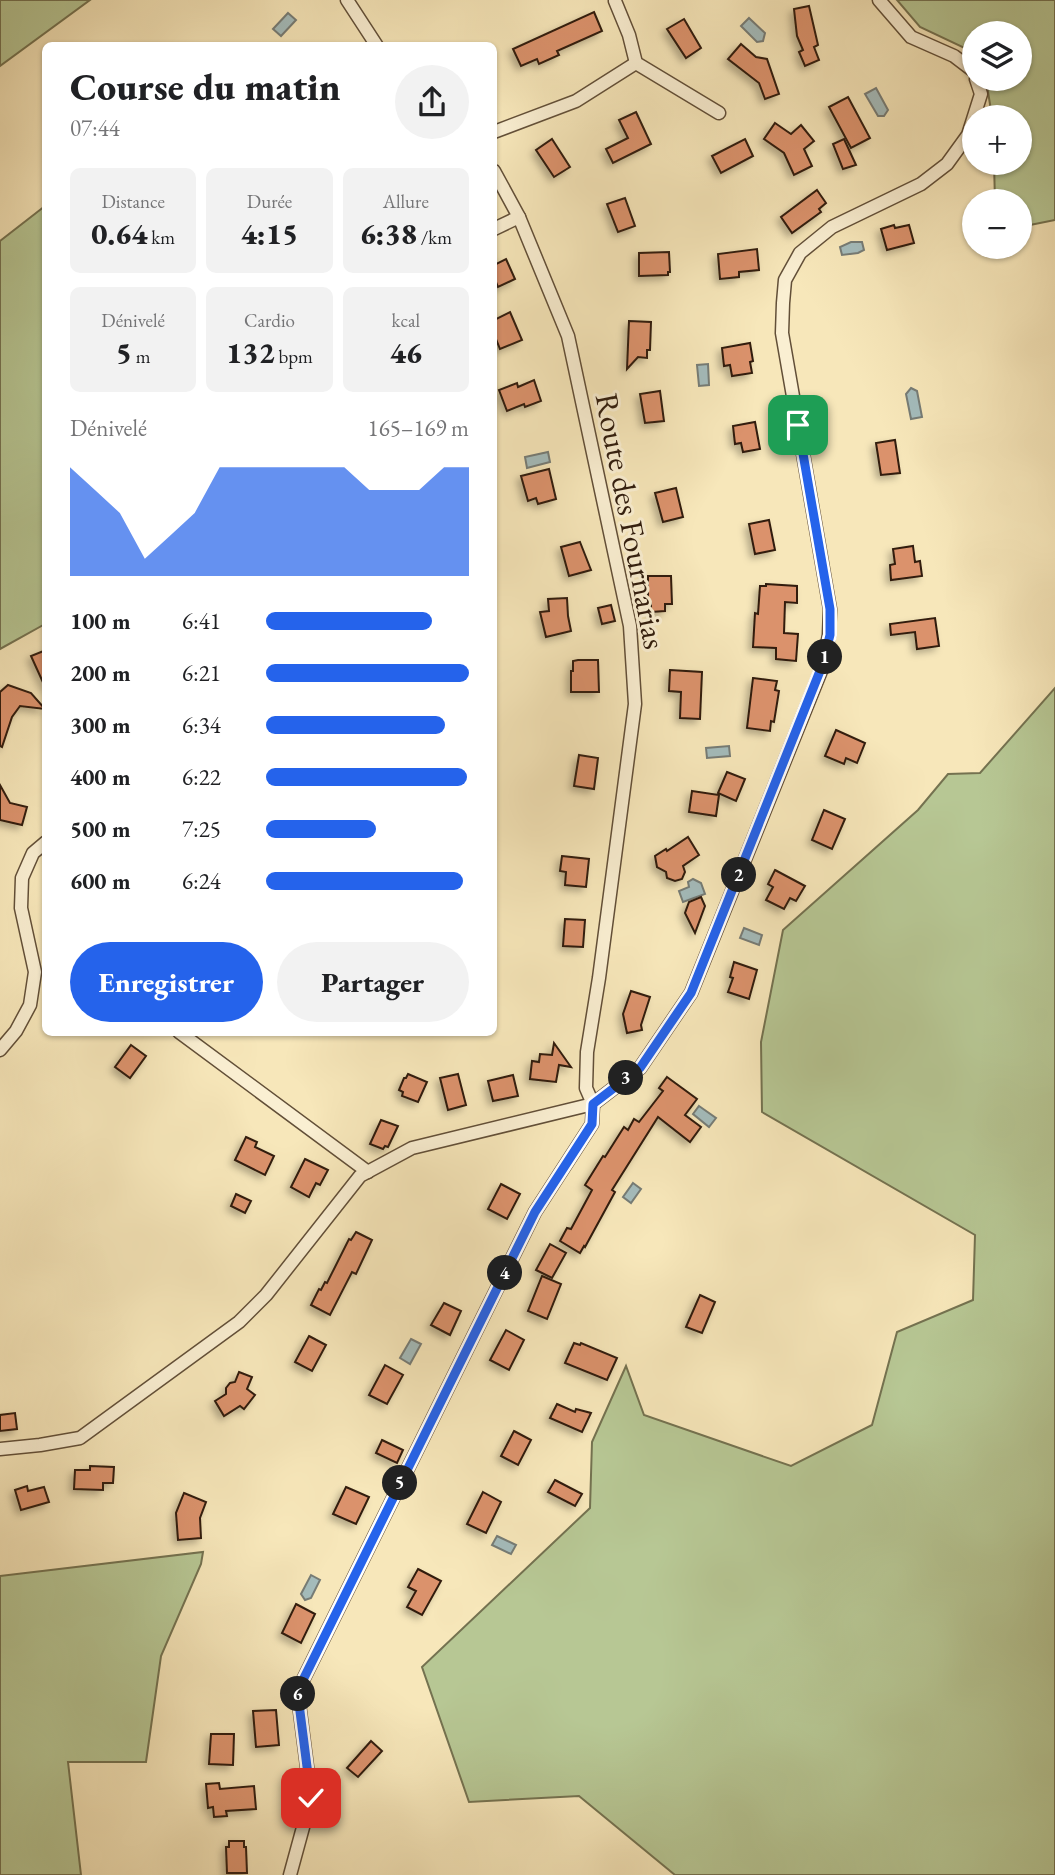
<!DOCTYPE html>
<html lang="fr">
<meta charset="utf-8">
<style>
body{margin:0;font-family:"EB Garamond",serif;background:#f2f2f2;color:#202124;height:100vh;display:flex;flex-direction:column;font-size:26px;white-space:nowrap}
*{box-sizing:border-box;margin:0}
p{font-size:23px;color:#757577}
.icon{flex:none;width:38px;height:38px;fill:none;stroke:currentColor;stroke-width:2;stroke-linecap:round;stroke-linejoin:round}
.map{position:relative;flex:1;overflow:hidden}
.panel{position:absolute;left:42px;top:42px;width:455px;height:994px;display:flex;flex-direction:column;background:#fff;border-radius:10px;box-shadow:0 2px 5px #0004}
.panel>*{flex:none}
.tools{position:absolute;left:962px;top:21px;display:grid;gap:14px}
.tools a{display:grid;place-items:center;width:70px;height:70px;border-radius:50%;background:#fff;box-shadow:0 2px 5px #0004;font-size:35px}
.pin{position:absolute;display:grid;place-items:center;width:60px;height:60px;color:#fff;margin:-30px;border-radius:14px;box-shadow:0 4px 10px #0006}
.km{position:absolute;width:35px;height:35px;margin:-18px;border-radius:50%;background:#222;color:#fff;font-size:19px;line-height:35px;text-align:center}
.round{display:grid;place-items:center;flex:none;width:74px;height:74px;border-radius:37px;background:#f2f2f2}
.summary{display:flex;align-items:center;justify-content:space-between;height:119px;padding:0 28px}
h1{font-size:38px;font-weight:800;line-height:52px}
.stats{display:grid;grid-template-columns:repeat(3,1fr);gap:10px;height:119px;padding:7px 28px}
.stats div{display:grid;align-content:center;border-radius:10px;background:#f2f2f2;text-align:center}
.stats b{font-size:30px;font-weight:800}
.stats small{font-size:19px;font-weight:400}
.stats p{font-size:19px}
.chart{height:196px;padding:14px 28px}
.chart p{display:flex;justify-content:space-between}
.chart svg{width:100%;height:126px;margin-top:7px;fill:#2563eb;opacity:.7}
.primary-button{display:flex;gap:14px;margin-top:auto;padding:14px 28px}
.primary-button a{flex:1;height:80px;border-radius:42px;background:#2563eb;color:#fff;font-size:28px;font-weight:800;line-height:80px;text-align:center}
.primary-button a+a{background:#f2f2f2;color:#202124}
ul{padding:0 28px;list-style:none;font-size:23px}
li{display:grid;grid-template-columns:112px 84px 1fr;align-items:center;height:52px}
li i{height:18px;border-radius:9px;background:#2563eb}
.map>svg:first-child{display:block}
.green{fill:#b7c794;stroke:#747250;stroke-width:2}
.water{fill:#a4bcbc;stroke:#767c76;stroke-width:2}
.building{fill:#db926c;stroke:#301c0d;stroke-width:2;filter:url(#shadow)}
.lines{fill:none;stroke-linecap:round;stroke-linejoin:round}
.minor-casing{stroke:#624f38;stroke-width:15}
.minor{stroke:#faefd2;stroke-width:12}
.route-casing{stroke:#fff;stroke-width:14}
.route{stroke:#2563eb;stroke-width:9}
.labels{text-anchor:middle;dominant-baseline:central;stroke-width:6;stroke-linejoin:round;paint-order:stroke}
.street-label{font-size:32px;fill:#301c0d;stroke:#faefd2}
</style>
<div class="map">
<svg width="1055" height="1875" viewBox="0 0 1055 1875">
<defs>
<filter id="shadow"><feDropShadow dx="-4" dy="4" stdDeviation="3.5" flood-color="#0004"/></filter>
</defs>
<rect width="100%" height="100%" fill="#f7e7ba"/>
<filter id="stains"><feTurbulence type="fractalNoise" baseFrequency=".00286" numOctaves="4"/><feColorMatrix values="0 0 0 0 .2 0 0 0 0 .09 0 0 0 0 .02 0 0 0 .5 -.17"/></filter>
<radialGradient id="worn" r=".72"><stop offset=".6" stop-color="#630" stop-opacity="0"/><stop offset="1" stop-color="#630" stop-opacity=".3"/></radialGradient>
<g class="green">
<polygon points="0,0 90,0 0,66"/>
<polygon points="897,0 1055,0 1055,220 1020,227 1020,201 995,201 994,163 1020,163 1020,117 992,117 986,79 1020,79 1020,33 975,33 975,53 920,27"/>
<polygon points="45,206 45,624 0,649 0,241"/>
<polygon points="1055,688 1055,1875 675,1875 579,1796 469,1802 422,1667 590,1508 592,1442 626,1366 644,1415 791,1466 872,1425 897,1332 973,1300 975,1235 762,1112 761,1042 783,930 918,810 948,774 980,773"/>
<polygon points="203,1552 201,1564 161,1656 146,1762 68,1762 81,1875 0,1875 0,1576"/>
</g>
<g class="water">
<polygon points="288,13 296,20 281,36 273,29"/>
<polygon points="749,18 765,33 763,41 757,42 741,26"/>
<polygon points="876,88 888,110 884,116 878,116 865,94"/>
<polygon points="851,242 862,242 864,250 858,253 842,255 840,247"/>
<polygon points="708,364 709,385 699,386 697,365"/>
<polygon points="911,388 917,391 922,417 911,419 906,394"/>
<polygon points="548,452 550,462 527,468 525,457"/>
<polygon points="729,746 730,756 707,758 706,748"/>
<polygon points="693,879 701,883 705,894 683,902 679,891 689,887 688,882"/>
<polygon points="744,928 762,935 759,945 740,938"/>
<polygon points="699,1106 716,1118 709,1127 693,1114"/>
<polygon points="633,1183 641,1189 631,1203 623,1197"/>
<polygon points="411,1339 421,1344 410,1364 400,1358"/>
<polygon points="497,1536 516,1545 511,1554 492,1545"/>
<polygon points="311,1575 320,1580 311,1598 305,1600 301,1594"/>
</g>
<g class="building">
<polygon points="809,6 818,45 814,47 819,60 805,66 799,52 803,50 797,36 794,9"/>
<polygon points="594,12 602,31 557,51 559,55 539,64 537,59 521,66 513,49"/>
<polygon points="684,19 701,48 686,58 667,29"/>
<polygon points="741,44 756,57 767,59 779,94 765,99 759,83 728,59"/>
<polygon points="848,97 870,138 851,148 829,107"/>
<polygon points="636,112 651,144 613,163 606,149 628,138 619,120"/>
<polygon points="775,123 791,134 801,125 814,141 804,149 812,166 794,175 784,153 764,139"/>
<polygon points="552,139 570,167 554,177 536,150"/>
<polygon points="745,139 753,156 721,173 712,156"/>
<polygon points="844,139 856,165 843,169 833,144"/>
<polygon points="817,190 826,203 819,209 821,212 792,233 781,217"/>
<polygon points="625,198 635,226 618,232 607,204"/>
<polygon points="894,225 895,228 909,225 914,243 887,250 881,229"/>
<polygon points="757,249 759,270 739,272 739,277 720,279 718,254"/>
<polygon points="669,252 670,272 668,272 668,275 639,276 639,253"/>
<polygon points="506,259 515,279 498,287 494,277 494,265"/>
<polygon points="510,312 522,340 500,349 494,334 494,320"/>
<polygon points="629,321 651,322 650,350 647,350 647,358 638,357 627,369"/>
<polygon points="750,343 753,361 750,362 752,373 732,376 730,365 724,366 722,348"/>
<polygon points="534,380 541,401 525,407 524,404 507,411 499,390 517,383 518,387"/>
<polygon points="660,391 664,421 645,423 640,394"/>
<polygon points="755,422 760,449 743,452 741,443 735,444 733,426"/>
<polygon points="895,440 900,473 881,475 876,443"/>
<polygon points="549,469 556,499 538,504 536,498 528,501 521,476"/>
<polygon points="676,488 683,517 663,522 655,493"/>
<polygon points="769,520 775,550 755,554 749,524"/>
<polygon points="580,542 591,570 569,576 561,547"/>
<polygon points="913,546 915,562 920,561 922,576 891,580 890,565 895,564 893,549"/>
<polygon points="648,576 671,576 672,604 665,604 665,611 651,612 651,604 648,605"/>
<polygon points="766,584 797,586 797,603 785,602 784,633 798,634 796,661 776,659 776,648 753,647 755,613 758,614 760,586 766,586"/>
<polygon points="567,598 568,616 571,631 546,637 540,612 549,611 548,599"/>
<polygon points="611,605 615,621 602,624 598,608"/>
<polygon points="935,618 939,646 917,649 915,632 891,635 890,624"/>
<polygon points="46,650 46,689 31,656"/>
<polygon points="578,660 598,660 599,692 571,692 571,671 573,671 573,661"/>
<polygon points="670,670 702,672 700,719 680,718 681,692 669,691"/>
<polygon points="753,678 777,681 775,690 779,691 774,722 771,721 770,731 747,728"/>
<polygon points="8,685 31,693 45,709 20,706 12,717 2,747 0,746 0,692"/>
<polygon points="836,730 865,743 857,763 846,758 844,764 825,756"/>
<polygon points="579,755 598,758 594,789 574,786"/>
<polygon points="727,772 745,779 736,801 718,793"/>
<polygon points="0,785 10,803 27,807 22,825 0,820"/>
<polygon points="692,791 719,795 716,816 689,812"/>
<polygon points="824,810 845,819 832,849 812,840"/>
<polygon points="688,837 699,855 683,866 685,872 682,879 675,881 667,878 666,872 657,867 655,856 666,849 667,851"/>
<polygon points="562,856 589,859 586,887 565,885 566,872 560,871"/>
<polygon points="775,870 805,886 796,901 790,898 784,909 766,900 773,887 768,884"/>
<polygon points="701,897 705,906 695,933 685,913 689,902"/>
<polygon points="565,919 585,920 583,947 563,946"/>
<polygon points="734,962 757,970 749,999 728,992 733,978 730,977"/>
<polygon points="631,991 650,997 641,1025 642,1030 627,1033 623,1014"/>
<polygon points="554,1043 571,1067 559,1065 556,1082 530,1079 532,1061 539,1062 540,1054 552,1055"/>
<polygon points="131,1045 146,1056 130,1078 115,1067"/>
<polygon points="408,1074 427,1082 418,1102 402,1096 403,1092 399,1090 404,1078 406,1078"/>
<polygon points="458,1074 466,1105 448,1110 440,1078"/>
<polygon points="513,1075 518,1096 493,1101 488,1081"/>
<polygon points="667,1077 697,1099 685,1115 701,1127 690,1142 658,1117 612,1190 615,1192 585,1247 584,1246 580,1253 560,1241 567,1228 571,1229 592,1190 585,1185 603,1156 605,1157 624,1127 628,1130 634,1119 639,1122 663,1091 659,1088"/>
<polygon points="381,1120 398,1126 388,1147 385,1146 383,1149 370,1144"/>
<polygon points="246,1137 257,1142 255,1147 274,1156 265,1175 235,1160"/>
<polygon points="305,1159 328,1170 320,1185 316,1183 309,1197 291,1187"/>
<polygon points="501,1184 520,1194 507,1219 488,1209"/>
<polygon points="236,1194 251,1201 245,1213 231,1206"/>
<polygon points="356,1232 372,1240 356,1274 352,1272 330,1315 311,1305 319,1289 321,1290 325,1282 327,1283 349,1239 351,1240"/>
<polygon points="550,1244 566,1253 552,1278 536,1270"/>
<polygon points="542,1276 561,1284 547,1319 528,1311"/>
<polygon points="700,1295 715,1302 702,1333 686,1327"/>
<polygon points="444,1303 461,1311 450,1335 431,1325"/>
<polygon points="506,1330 524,1340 509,1370 490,1360"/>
<polygon points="309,1336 326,1345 312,1371 295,1362"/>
<polygon points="574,1343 580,1345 581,1343 617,1358 607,1380 565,1363"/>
<polygon points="385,1365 403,1375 387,1404 369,1395"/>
<polygon points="239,1372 252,1377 247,1389 255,1395 244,1409 240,1406 224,1416 215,1401 226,1394 226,1388 230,1383 235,1382"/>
<polygon points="557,1404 575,1412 576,1409 591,1413 582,1432 550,1418"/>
<polygon points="15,1413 17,1429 0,1431 0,1415"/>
<polygon points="514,1431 531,1440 518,1465 501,1456"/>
<polygon points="382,1440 403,1450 397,1463 376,1453"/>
<polygon points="90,1466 114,1467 113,1483 103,1483 103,1490 74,1489 75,1470 90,1470"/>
<polygon points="555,1480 582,1494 575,1506 548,1492"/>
<polygon points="27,1486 28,1491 44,1487 49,1502 21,1510 15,1490"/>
<polygon points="346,1487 369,1497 356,1524 333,1514"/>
<polygon points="483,1492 501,1502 486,1533 467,1524"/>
<polygon points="184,1493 206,1502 200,1518 201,1538 178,1540 176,1513"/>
<polygon points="418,1569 441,1581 422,1615 407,1607 416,1591 408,1587"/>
<polygon points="296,1604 315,1614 301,1643 282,1633"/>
<polygon points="276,1710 279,1745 256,1747 253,1711"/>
<polygon points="211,1734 234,1734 233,1765 209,1764"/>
<polygon points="371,1741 382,1751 358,1777 347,1768"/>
<polygon points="219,1783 220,1789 254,1786 256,1809 226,1811 227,1816 214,1817 213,1807 208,1808 206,1784"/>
<polygon points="229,1841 244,1841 244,1847 246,1847 247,1873 227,1873 226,1847 229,1847"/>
</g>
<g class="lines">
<g class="minor-casing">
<g id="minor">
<polyline points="347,0 377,46"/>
<polyline points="879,0 911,37 954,56 975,72"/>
<polyline points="615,1 629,35 636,63 719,113"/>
<polyline points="494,132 576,101 636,63"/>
<polyline points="494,229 519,217"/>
<polyline points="179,1032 368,1172"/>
<polyline points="0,1050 16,1031 30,1005 35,972 21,908 22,878 33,853 46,842"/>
<polyline points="0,1449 40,1445 80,1438 239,1322 266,1295 360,1176 412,1148 593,1104 640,1068 691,993 823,666 829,635 830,609 782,333 783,303 785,280 800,253 832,227 921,184 947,164 968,135 981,94 976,79"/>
<polyline points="290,1875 311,1798 298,1696 300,1686 535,1212 592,1124 593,1104 586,1088 587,1052 599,978 635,704 630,626 568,336 519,217 494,171"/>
</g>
</g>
<use href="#minor" class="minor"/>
</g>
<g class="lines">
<g class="route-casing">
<polyline id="route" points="311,1798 298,1696 300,1686 535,1212 592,1124 593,1104 640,1068 691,993 822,666 830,635 830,609 798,425"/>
</g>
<use href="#route" class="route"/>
</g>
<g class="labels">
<g class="street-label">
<text transform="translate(631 521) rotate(79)">Route des Fournarias</text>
</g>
</g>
<rect width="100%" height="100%" filter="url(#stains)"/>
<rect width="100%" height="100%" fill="url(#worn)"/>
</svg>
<div class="tools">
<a><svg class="icon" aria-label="layers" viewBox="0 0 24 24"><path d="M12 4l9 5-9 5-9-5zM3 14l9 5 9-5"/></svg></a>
<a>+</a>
<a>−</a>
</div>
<div class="pin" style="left:798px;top:425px;background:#1e9e55"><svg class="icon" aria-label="arrive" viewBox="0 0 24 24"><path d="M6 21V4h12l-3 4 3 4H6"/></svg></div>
<div class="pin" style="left:311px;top:1798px;background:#d93025"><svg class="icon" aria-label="check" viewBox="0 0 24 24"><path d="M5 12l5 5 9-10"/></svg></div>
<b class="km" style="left:825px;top:657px">1</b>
<b class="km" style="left:739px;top:875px">2</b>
<b class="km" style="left:626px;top:1078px">3</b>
<b class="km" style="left:505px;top:1273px">4</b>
<b class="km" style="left:400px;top:1483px">5</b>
<b class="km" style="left:298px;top:1694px">6</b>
<section class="panel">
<div class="summary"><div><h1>Course du matin</h1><p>07:44</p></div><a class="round"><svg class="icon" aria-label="share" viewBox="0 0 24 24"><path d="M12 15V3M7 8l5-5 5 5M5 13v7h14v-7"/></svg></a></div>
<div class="stats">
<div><p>Distance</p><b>0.64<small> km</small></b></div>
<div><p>Durée</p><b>4:15</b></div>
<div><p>Allure</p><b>6:38<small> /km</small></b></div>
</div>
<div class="stats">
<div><p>Dénivelé</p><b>5<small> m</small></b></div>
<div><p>Cardio</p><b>132<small> bpm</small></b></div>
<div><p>kcal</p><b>46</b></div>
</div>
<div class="chart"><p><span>Dénivelé</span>165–169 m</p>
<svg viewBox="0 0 160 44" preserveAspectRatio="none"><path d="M0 44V6L10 14L20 22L30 38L40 30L50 22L60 6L70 6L80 6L90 6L100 6L110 6L120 14L130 14L140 14L150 6L160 6V44z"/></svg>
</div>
<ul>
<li><b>100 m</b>6:41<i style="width:82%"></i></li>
<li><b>200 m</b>6:21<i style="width:100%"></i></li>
<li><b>300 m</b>6:34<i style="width:88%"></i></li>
<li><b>400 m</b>6:22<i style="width:99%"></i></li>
<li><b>500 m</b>7:25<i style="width:54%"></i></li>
<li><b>600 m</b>6:24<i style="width:97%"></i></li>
</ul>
<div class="primary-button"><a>Enregistrer</a><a>Partager</a></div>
</section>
</div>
